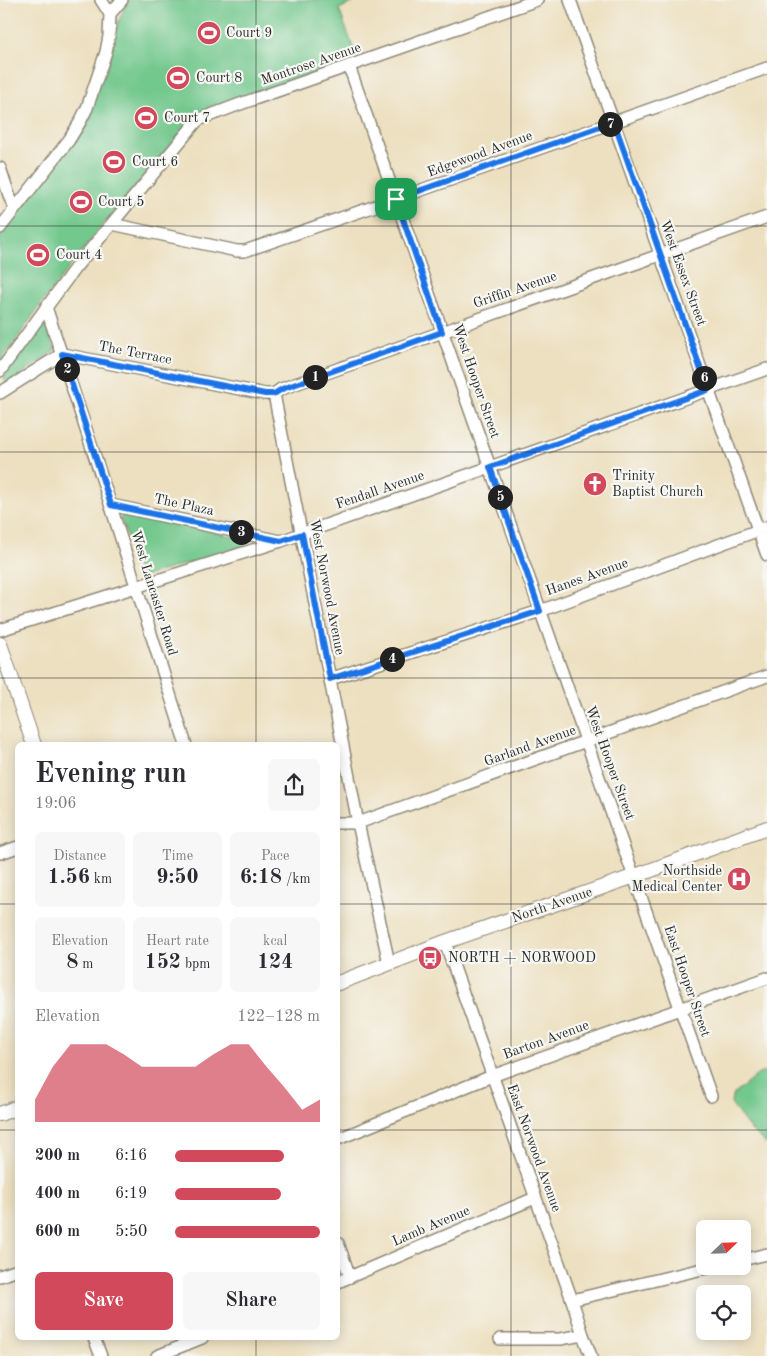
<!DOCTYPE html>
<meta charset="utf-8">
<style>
body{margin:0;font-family:"Old Standard TT",serif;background:#f7f7f7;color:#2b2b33;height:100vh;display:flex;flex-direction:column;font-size:19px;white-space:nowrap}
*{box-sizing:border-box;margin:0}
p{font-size:16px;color:#7c7c81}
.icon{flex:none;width:28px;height:28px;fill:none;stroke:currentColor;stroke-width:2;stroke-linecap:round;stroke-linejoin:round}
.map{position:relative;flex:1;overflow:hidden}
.sheet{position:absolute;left:15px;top:742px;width:325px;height:598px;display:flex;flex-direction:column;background:#fff;border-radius:8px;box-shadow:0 2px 12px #0003}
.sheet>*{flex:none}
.needle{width:32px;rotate:67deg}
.buttons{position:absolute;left:696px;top:1220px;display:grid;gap:10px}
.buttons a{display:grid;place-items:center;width:55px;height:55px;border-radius:8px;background:#fff;box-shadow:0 2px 12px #0003;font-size:25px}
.pin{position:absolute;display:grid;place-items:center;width:42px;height:42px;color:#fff;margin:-21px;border-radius:10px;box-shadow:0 2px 8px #0006}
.km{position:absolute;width:25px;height:25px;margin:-12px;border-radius:50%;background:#222;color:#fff;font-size:14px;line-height:25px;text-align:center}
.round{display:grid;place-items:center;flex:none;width:52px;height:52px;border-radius:8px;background:#f7f7f7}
.overview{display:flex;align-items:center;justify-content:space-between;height:85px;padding:0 20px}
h1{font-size:28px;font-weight:800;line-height:38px}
.stats{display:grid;grid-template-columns:repeat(3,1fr);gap:8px;height:85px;padding:5px 20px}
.stats div{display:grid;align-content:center;border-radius:8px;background:#f7f7f7;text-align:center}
.stats b{font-size:21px;font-weight:800}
.stats small{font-size:14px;font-weight:400}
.stats p{font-size:14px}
.chart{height:140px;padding:10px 20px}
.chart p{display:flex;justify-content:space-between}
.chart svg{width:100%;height:90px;margin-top:5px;fill:#d1495b;opacity:.7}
.cta{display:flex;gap:10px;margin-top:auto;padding:10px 20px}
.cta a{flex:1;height:58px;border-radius:8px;background:#d1495b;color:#fff;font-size:20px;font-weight:800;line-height:58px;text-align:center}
.cta a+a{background:#f7f7f7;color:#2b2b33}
ul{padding:0 20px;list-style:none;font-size:16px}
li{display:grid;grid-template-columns:80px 60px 1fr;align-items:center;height:38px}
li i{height:12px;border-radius:6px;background:#d1495b}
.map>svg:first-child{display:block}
.green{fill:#73c88d;stroke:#4f7a5c}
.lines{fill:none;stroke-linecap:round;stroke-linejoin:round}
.minor-casing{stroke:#8c8676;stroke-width:14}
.tertiary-casing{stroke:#8c8676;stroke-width:16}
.minor{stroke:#fff;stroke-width:11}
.tertiary{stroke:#fff;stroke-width:14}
.route-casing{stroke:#fff;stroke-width:10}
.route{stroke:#1a73e8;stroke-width:6}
.grid{fill:none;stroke:#2b2b2b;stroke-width:1;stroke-opacity:0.55}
.labels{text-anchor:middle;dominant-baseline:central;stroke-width:4.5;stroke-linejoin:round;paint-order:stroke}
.poi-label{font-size:14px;fill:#2b2b2b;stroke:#f6f6f2;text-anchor:start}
.street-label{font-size:14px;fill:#2b2b2b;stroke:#f6f6f2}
</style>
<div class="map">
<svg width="767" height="1356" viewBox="0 0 767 1356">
<rect width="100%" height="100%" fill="#f6f6f2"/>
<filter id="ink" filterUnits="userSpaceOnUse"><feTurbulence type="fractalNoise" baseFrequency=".02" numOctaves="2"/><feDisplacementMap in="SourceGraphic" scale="10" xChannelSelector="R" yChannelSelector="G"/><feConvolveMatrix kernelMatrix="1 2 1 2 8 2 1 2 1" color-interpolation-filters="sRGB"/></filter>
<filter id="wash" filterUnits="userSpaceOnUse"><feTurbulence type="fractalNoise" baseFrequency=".0096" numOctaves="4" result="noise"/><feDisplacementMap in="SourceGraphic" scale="20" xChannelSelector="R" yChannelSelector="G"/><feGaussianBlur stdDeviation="1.12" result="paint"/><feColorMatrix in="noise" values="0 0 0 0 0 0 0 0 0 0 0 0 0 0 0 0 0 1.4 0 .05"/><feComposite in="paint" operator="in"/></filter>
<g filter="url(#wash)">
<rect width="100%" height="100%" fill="#ede0c0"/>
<g class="green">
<polygon points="130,0 359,0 339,9 357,58 194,117 101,227 41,304 0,363 0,235 74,142 109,57 119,20 125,7"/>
<polygon points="41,323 46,323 55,350 9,383 6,383 4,377"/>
<polygon points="123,513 245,539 246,543 244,546 143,577 139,574 121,519 121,516"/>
<polygon points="767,1070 767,1145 751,1130 731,1104 732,1096 757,1075"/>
</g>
</g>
<g filter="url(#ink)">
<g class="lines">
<g class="minor-casing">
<g id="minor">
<polyline points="101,0 110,14"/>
<polyline points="570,0 767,555"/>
<path d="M349 66C469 410 591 752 711 1096"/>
<polyline points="0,168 10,198 15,208"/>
<polyline points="112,224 237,251 245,251 396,199 767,68"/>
<polyline points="0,228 69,140 80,122 87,108 106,52 109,36 110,14 122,0"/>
<polyline points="46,307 108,497 186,745"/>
<polyline points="0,371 75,268 197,121 203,118 243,103 537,0"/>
<polyline points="0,393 62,354 265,394 274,394 281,389 767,217"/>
<polyline points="274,394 358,823 389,963"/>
<polyline points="111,505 280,541"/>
<polyline points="0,630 281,541 767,369"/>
<polyline points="330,679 540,611 767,527"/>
<polyline points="338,823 358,823 767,676"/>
<polyline points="0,853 18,847"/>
<polyline points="445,942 572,1300 583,1335 591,1356"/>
<polyline points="338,1139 492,1076 767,978"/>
<polyline points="338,1243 350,1277"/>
<polyline points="742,1260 767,1254"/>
<polyline points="0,1276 18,1270"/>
<polyline points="338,1282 535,1198"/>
<polyline points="572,1300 715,1266"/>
<polyline points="94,1338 101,1356"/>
<polyline points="500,1339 560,1339 583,1335"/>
<polyline points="157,1356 202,1338"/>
</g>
</g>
<g class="tertiary-casing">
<g id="tertiary">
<polyline points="0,644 34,745"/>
<polyline points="338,983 445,942 635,876 767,828"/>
<polyline points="0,1114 18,1107"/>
</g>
</g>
<use href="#minor" class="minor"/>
<use href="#tertiary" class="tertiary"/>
</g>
</g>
<g class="lines" filter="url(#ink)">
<g class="route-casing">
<polygon id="route" points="614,122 708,390 490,467 540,611 330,679 302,534 281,541 111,505 62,354 265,394 274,394 282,389 442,332 396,199"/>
</g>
<use href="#route" class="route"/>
</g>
<path class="grid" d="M256 0V745M511 0V1356M0 226H767M0 452H767M0 678H767M0 904H18M338 904H767M0 1130H18M338 1130H767M256 1338V1356"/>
<defs>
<g id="stadium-disc" transform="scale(1.25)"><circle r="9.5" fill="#d1495b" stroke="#f6f6f2"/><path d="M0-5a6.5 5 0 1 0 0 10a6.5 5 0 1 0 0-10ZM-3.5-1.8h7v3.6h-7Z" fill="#fff"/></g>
<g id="church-disc" transform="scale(1.25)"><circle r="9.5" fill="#d1495b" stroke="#f6f6f2"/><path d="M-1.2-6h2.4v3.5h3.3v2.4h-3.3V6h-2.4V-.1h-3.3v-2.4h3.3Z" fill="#fff"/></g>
<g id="hospital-disc" transform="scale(1.25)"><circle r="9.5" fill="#d1495b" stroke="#f6f6f2"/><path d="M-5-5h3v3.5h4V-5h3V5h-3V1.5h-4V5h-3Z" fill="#fff"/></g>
<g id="bus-disc" transform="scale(1.25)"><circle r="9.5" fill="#d1495b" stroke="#f6f6f2"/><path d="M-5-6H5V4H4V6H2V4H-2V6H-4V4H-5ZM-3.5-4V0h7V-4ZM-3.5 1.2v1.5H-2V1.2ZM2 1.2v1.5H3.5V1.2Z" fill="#fff"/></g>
</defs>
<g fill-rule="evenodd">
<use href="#stadium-disc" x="209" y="33"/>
<use href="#stadium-disc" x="178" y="78"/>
<use href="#stadium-disc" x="146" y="118"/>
<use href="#stadium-disc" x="114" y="162"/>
<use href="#stadium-disc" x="81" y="202"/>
<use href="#stadium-disc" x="38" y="255"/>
<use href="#church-disc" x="595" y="484"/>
<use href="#hospital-disc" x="739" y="879"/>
<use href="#bus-disc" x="430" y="958"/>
</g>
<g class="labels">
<g class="poi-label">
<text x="226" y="33">Court 9</text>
<text x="196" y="78">Court 8</text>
<text x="164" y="118">Court 7</text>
<text x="132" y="162">Court 6</text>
<text x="98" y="202">Court 5</text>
<text x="56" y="255">Court 4</text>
<text x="612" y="476">Trinity<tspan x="612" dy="16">Baptist Church</tspan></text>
<text x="722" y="871" text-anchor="end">Northside<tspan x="722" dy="16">Medical Center</tspan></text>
<text x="448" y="958">NORTH + NORWOOD</text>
</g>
<g class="street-label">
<text transform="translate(311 64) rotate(-19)">Montrose Avenue</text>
<text transform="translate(480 154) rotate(-20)">Edgewood Avenue</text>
<text transform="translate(683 273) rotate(70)">West Essex Street</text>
<text transform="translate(515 290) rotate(-19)">Griffin Avenue</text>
<text transform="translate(135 353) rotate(11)">The Terrace</text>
<text transform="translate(476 381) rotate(71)">West Hooper Street</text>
<text transform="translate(380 490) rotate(-19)">Fendall Avenue</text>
<text transform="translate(184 505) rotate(12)">The Plaza</text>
<text transform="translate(587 577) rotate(-20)">Hanes Avenue</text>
<text transform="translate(327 587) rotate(79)">West Norwood Avenue</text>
<text transform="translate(154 593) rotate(73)">West Lancaster Road</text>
<text transform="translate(530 746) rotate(-20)">Garland Avenue</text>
<text transform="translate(610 763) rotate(70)">West Hooper Street</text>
<text transform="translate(552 905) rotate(-19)">North Avenue</text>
<text transform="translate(687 981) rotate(71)">East Hooper Street</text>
<text transform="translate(546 1040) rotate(-20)">Barton Avenue</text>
<text transform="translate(534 1148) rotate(70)">East Norwood Avenue</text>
<text transform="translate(431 1226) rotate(-23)">Lamb Avenue</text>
</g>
</g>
</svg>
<div class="buttons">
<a><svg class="needle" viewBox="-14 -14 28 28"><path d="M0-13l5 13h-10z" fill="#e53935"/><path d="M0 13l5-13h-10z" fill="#7c7c81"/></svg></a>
<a><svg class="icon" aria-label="locate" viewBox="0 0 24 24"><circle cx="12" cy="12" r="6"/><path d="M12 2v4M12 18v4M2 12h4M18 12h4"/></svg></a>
</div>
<div class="pin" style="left:396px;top:199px;background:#1e9e55"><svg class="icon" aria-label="arrive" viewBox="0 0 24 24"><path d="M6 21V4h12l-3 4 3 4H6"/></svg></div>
<b class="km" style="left:315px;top:377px">1</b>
<b class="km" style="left:67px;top:369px">2</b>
<b class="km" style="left:241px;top:532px">3</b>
<b class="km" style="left:392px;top:659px">4</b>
<b class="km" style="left:500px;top:497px">5</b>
<b class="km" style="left:704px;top:378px">6</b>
<b class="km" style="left:610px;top:124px">7</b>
<section class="sheet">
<div class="overview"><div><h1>Evening run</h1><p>19:06</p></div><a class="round"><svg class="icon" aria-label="share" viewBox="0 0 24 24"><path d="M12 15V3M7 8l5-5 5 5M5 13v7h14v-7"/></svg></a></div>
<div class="stats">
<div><p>Distance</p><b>1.56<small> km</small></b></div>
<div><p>Time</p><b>9:50</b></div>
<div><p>Pace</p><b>6:18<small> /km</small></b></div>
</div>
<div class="stats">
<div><p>Elevation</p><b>8<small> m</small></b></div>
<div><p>Heart rate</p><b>152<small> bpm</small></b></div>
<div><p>kcal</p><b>124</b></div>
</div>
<div class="chart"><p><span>Elevation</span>122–128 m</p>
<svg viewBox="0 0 160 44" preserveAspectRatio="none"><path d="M0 44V33L10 17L20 6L30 6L40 6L50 11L60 17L70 17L80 17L90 17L100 11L110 6L120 6L130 17L140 27L150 38L160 33V44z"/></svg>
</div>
<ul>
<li><b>200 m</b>6:16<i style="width:75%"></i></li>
<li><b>400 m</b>6:19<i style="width:73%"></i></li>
<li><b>600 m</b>5:50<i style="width:100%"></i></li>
</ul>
<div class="cta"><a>Save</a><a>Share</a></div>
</section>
</div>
